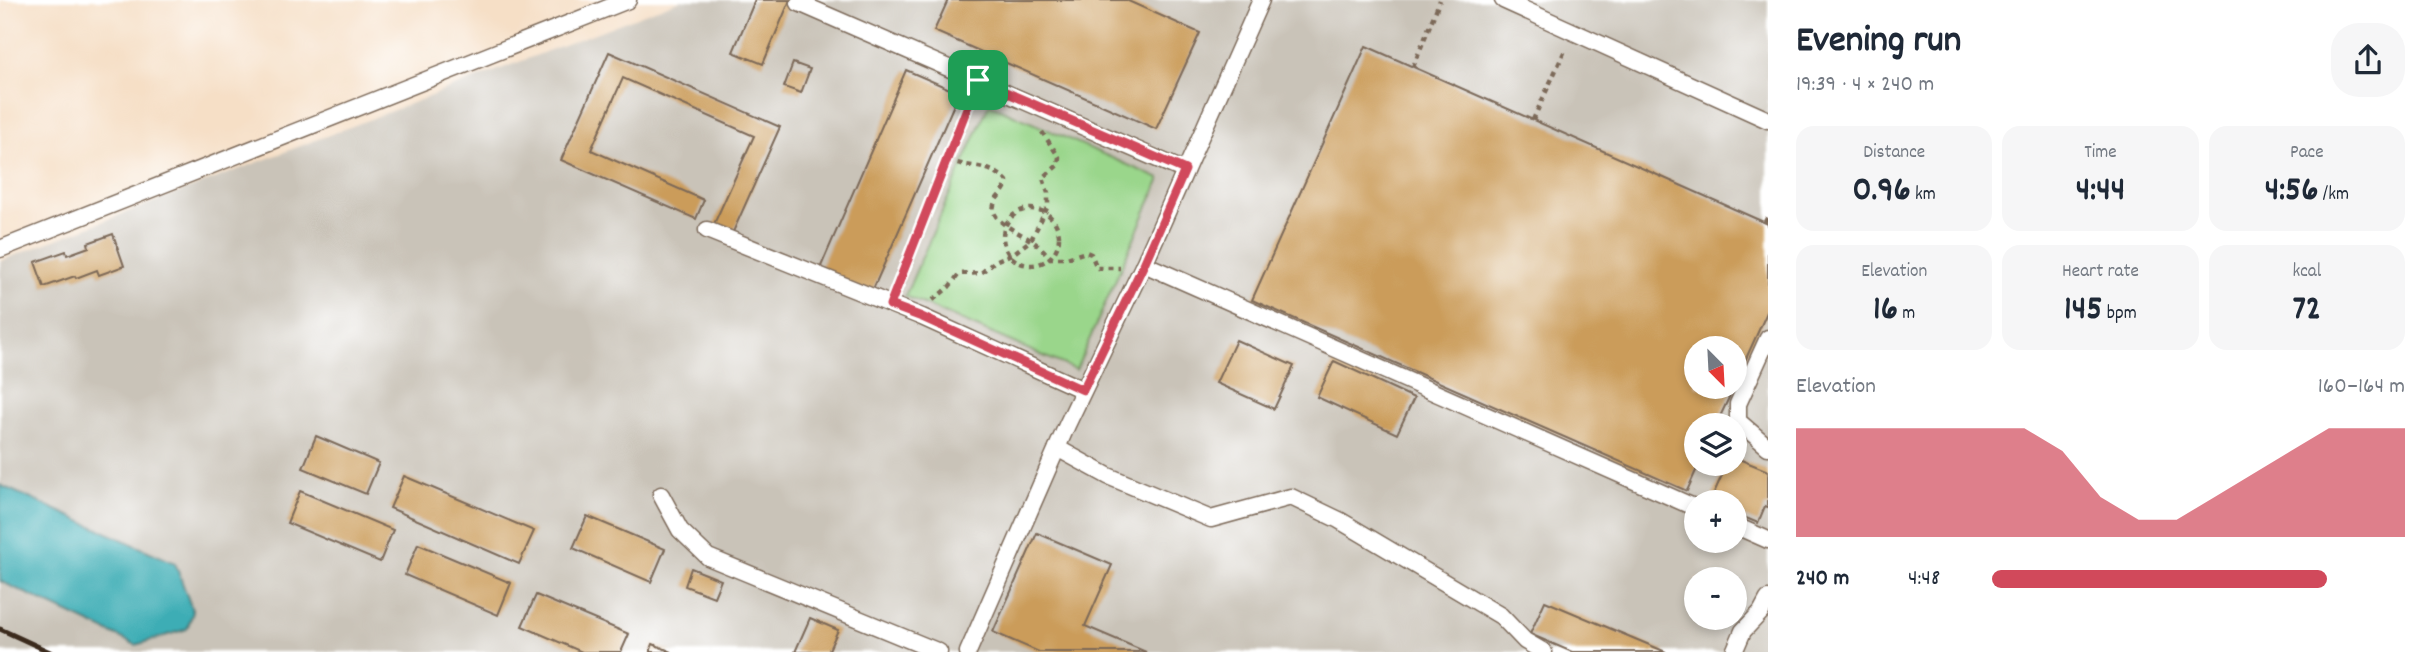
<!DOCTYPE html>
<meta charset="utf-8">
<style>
body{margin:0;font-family:Dekko,sans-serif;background:#f6f6f7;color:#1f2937;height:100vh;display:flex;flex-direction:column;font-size:26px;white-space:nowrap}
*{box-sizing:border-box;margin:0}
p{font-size:23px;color:#747a83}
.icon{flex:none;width:38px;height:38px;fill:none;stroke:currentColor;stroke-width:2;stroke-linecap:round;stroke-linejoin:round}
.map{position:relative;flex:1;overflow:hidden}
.panel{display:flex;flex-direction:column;background:#fff;width:665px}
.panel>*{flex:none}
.needle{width:46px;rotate:156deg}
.fabs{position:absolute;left:1684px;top:336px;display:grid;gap:14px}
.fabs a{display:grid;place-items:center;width:63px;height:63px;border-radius:50%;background:#fff;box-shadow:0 4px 10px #0003;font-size:35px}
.pin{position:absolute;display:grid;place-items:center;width:60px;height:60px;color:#fff;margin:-30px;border-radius:14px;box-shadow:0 4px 10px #0006}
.round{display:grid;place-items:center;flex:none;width:74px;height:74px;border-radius:28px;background:#f6f6f7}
.headline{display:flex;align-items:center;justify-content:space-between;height:119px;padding:0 28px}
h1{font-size:38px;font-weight:700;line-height:52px}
.metrics{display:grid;grid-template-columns:repeat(3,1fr);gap:10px;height:119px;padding:7px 28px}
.metrics div{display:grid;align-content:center;border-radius:18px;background:#f6f6f7;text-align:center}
.metrics b{font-size:35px;font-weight:700}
.metrics small{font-size:19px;font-weight:400}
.metrics p{font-size:19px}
.chart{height:196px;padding:14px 28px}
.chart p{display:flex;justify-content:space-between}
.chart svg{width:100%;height:126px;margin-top:7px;fill:#d1495b;opacity:.7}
ul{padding:0 28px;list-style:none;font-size:23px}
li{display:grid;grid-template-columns:112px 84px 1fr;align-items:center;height:52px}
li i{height:18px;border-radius:9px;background:#d1495b}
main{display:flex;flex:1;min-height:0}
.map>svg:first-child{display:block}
.industrial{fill:#c9c3b8;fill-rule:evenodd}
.green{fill:#9ad68b;stroke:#6a8054;stroke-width:2}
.water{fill:#3cadb5;stroke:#3c6c6a;stroke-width:2}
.building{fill:#cb9c5a}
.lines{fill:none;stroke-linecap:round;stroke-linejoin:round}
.lane-casing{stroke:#7c6959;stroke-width:19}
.path{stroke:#7c6959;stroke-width:4.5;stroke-dasharray:5 5;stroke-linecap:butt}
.lane{stroke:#fff;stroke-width:16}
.rail{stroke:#3b2a1e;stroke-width:5}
.route-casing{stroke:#fff;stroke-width:14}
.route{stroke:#d1495b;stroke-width:9}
</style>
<main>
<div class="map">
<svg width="1768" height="652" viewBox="0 0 1768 652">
<rect width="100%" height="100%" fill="#fff"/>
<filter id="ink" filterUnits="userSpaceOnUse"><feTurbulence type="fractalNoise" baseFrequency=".0143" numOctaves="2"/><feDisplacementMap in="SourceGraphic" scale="14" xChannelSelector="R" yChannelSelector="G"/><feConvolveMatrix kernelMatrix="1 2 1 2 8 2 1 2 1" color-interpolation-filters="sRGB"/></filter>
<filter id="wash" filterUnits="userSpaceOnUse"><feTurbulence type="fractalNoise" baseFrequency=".00686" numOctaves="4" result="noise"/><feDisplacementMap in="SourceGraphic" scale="28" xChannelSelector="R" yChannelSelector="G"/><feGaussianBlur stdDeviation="1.57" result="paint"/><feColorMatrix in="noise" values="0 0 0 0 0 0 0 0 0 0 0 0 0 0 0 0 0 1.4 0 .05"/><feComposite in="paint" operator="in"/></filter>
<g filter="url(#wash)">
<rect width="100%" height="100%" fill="#f6dfc6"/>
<path class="industrial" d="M681 0H1768V652H0V261ZM1696 348H1734V387H1696ZM1696 425H1734V464H1696ZM1696 502H1734V541H1696ZM1696 579H1734V618H1696Z"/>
<polygon class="green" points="989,104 1160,179 1076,370 905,296"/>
<polygon class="water" points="0,485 175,563 193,612 187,629 136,645 0,581"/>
<g id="blocks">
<g class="building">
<polygon points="755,0 790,0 763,64 733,52"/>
<polygon points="948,0 1126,0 1200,33 1156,129 934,31"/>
<polygon points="1366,46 1768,224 1768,310 1734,385 1734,348 1696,348 1696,387 1734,387 1716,425 1696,425 1696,464 1699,464 1687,491 1252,300"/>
<polygon points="609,52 780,127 733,232 714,224 754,136 623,78 591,150 704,200 696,219 561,160"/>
<polygon points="793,63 810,69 801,93 784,87"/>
<polygon points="906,70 959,93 871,294 819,271"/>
<polygon points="113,234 124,266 99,275 97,270 76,278 75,276 44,287 35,262 66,251 67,255 89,247 88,243"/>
<polygon points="1236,340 1294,366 1274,409 1216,383"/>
<polygon points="1334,361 1414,398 1397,434 1317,397"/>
<polygon points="316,436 379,463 366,494 303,468"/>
<polygon points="1734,457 1768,471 1768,507 1765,506 1758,523 1734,513 1734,502 1710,502 1727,464 1734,464"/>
<polygon points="404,476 534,531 519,564 390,508"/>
<polygon points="300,491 393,530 380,562 287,523"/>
<polygon points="587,516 665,549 651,582 573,548"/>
<polygon points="1037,533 1112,565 1085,626 1146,652 1039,652 993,632"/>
<polygon points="418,544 511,583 498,615 405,575"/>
<polygon points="691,568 721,580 714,597 685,586"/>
<polygon points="536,595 629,634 621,652 582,652 522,626"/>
<polygon points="1545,601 1666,652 1572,652 1530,634"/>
<polygon points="810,618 838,630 828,652 795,652"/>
<polygon points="653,644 672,652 650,652"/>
</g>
</g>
</g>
<g filter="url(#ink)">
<use href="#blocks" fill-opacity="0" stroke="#7c6959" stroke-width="2"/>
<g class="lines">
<g class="lane-casing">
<g id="lane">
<polyline points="1503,0 1768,120"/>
<polyline points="799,3 1185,171"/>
<polyline points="707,230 922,317 1083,390"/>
<polyline points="0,249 628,0"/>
<polyline points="1144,264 1696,508"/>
<polyline points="1768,338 1738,404 1738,421 1768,447"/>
<polyline points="1057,448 1108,476 1211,519 1291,497 1339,520 1501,616 1525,641 1544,652"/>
<polyline points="661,495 680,530 708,557 939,652"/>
<polyline points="1734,525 1768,540"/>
<polyline points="968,652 1067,425 1144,264 1261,0"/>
<polyline points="1734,652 1743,631 1761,612 1768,599"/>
</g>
</g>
<g class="path">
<polyline points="1413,67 1440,0"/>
<polyline points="1533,120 1566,48"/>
<path d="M948 160C969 169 990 163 1007 181 1006 193 996 195 994 205 989 221 1019 232 1029 239 1037 244 1044 250 1050 258H1067L1086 252 1091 254 1097 268H1120"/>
<circle cx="1031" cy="237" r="28"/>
<polyline points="1765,222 1768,216"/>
<polyline points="897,288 972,98"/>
<polyline points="933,300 949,287 959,274 981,273 995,261 1014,253 1031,240 1048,206 1048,193 1043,178 1058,165 1059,157 1042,132"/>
</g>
<use href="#lane" class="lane"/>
<polyline class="rail" points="0,629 50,652"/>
</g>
</g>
<g class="lines" filter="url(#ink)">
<g class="route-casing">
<polygon id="route" points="978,80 1185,170 1144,264 1083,390 922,317 890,305"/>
</g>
<use href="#route" class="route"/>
</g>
</svg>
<div class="fabs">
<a><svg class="needle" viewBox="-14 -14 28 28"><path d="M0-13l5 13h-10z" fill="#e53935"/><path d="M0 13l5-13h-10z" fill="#747a83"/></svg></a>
<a><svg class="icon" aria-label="layers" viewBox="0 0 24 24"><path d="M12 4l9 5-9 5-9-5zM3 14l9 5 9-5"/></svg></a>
<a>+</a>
<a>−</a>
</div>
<div class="pin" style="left:978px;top:80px;background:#1e9e55"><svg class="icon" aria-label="arrive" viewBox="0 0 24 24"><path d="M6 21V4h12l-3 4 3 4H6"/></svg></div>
</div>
<section class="panel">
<div class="headline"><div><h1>Evening run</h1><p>19:39 · 4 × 240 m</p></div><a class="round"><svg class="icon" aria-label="share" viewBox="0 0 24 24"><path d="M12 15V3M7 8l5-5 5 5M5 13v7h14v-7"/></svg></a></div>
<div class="metrics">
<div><p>Distance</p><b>0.96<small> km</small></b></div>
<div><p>Time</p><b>4:44</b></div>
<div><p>Pace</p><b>4:56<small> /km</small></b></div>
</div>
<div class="metrics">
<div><p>Elevation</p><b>16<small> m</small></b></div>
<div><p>Heart rate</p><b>145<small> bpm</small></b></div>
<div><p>kcal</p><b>72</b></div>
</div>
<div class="chart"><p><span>Elevation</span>160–164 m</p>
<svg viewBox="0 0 160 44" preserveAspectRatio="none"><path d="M0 44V6L10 6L20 6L30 6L40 6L50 6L60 6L70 14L80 30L90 38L100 38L110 30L120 22L130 14L140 6L150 6L160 6V44z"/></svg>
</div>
<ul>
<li><b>240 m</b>4:48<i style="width:81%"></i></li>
</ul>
</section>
</main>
